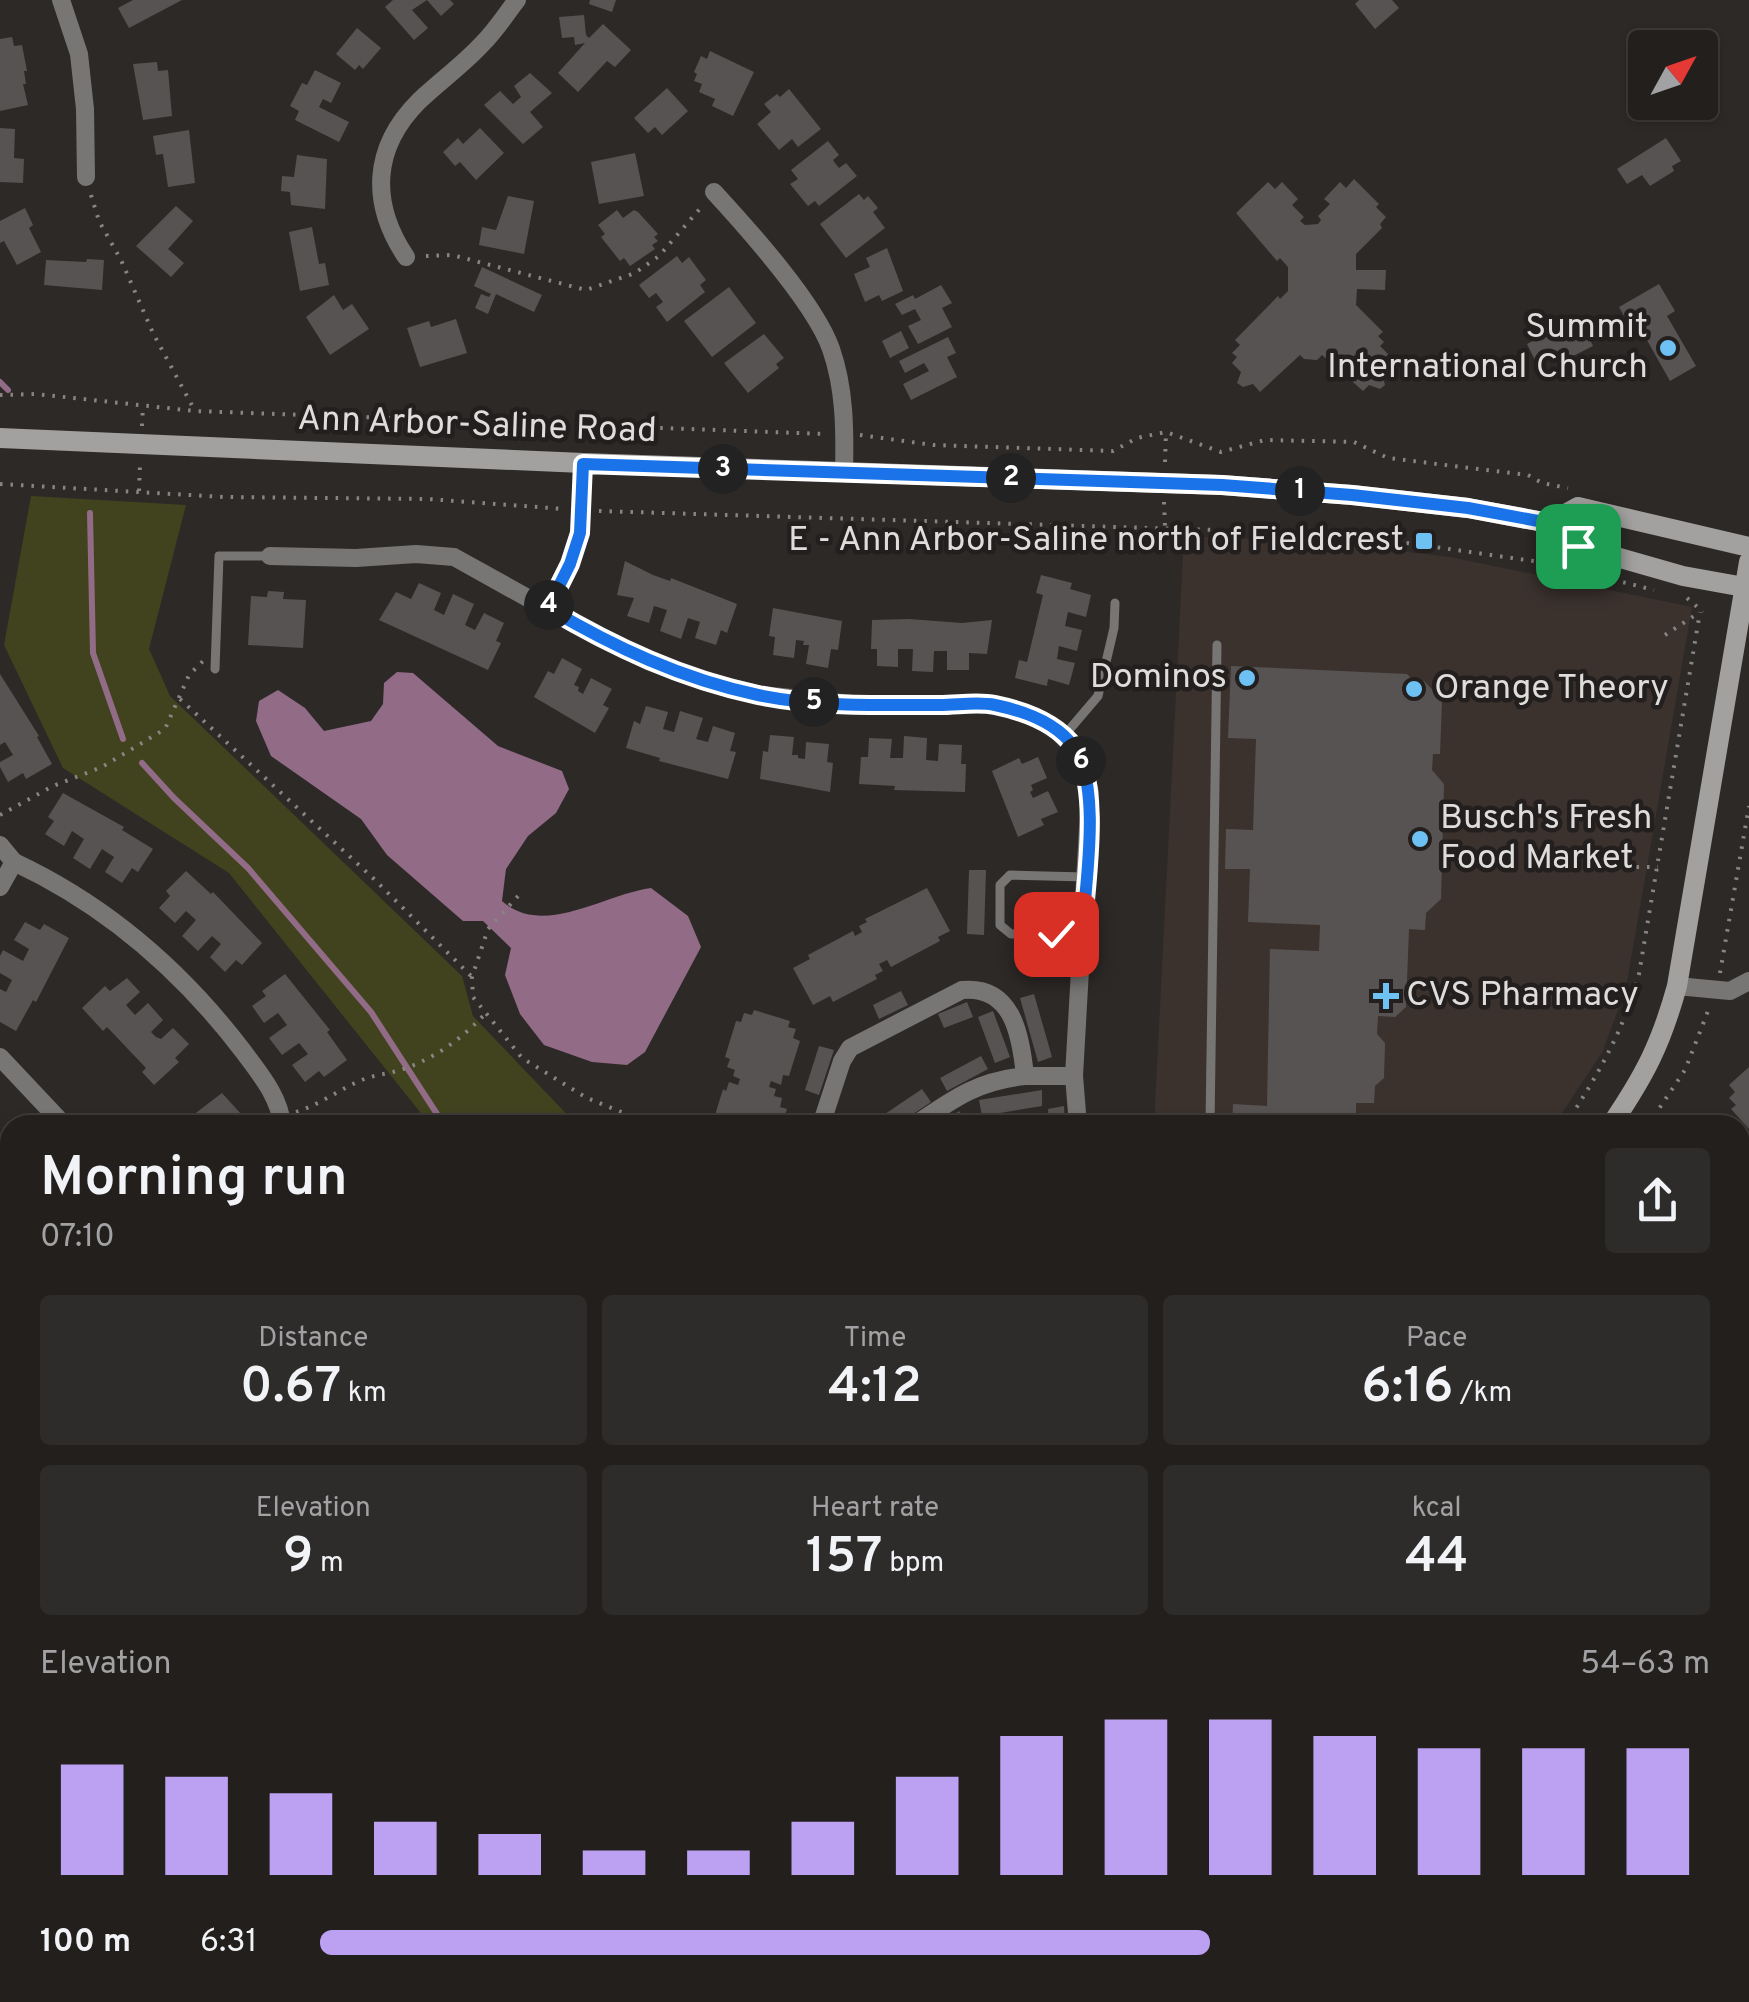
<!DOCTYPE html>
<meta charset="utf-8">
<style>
body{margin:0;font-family:Overpass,sans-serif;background:#2e2c2a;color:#f1f3f6;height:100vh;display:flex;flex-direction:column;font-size:38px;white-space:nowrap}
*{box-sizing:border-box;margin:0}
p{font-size:32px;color:#a2a2a4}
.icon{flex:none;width:55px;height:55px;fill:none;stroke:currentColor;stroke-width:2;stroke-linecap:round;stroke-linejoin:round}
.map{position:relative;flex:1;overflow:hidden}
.details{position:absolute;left:0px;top:1115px;width:1750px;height:888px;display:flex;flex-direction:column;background:#221f1d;border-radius:30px 30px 0 0;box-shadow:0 2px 8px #0004,0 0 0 2px #3f3d3b}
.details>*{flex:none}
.needle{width:65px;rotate:50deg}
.tools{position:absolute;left:1628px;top:30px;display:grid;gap:20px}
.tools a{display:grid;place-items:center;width:90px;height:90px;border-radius:10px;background:#221f1d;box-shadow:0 2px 8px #0004,0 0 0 2px #3f3d3b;font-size:50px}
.pin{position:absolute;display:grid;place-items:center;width:85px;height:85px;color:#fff;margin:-42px;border-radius:20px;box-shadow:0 5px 15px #0006}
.km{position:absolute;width:50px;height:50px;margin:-25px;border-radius:50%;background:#222;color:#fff;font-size:28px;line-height:50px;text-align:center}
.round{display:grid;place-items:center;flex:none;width:105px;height:105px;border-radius:10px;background:#2e2c2a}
.headline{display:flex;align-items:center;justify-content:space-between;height:170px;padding:0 40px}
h1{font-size:55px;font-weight:600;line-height:75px}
.figures{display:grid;grid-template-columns:repeat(3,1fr);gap:15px;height:170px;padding:10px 40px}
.figures div{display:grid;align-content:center;border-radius:10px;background:#2e2c2a;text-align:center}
.figures b{font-size:50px;font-weight:600}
.figures small{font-size:28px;font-weight:400}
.figures p{font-size:28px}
.chart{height:280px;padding:20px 40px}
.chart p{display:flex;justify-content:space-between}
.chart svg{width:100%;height:180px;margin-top:10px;stroke:#bca0f2;stroke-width:6}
ul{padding:0 40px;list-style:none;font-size:32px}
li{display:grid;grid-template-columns:160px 120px 1fr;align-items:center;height:75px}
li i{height:25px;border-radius:12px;background:#bca0f2}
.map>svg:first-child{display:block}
.built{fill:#3b322e}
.green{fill:#40431e}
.water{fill:#926b87}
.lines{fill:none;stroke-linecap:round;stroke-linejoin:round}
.stream{stroke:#926b87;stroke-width:6}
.building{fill:#585353}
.path{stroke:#888584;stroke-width:4;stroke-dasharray:2.5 8;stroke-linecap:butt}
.lane{stroke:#777674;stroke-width:9}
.street{stroke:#777674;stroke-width:18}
.secondary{stroke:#a3a19f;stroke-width:20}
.route-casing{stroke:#fff;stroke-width:20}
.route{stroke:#1a73e8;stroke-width:12}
.poi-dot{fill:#6dc2f3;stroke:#231f1e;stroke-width:4}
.labels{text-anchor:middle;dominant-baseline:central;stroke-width:9;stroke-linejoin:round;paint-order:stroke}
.poi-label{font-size:35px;fill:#dfdddc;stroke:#231f1e;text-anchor:end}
.street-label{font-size:35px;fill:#dfdddc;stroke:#231f1e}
</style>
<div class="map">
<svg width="1749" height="2002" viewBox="0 0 1749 2002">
<rect width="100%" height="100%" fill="#2d2927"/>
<g class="built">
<polygon points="1184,536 1324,542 1450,557 1692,607 1626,988 1603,1051 1554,1125 1154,1125"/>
<polygon points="1740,1465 1749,1475 1749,1977 1740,1968"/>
</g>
<g class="green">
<polygon points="31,496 186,505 149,649 170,696 462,976 473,1016 577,1125 412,1125 420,1112 229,873 63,768 4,645"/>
<polygon points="0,1260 10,1271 10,1992 123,1993 121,2002 0,2002"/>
<polygon points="1749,1855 1749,1951 1740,1941 1740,1864"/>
<polygon points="1533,1993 1697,1993 1706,2002 1535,2002 1528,1995"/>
</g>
<path class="water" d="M397 672 413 673 498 746 562 771 569 789 556 813 528 836 506 869 502 901C543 938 605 894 651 888L688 916 701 947 645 1052 627 1065 592 1062 544 1045 520 1014 505 975 511 948 483 921H463L387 855 361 819 271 756 256 721 259 701 278 690 305 708 324 731 371 721 383 704 384 683Z"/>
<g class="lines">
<g class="stream">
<polyline points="0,382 8,390"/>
<polyline points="90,513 93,653 123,739"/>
<polyline points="142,763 174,798 248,868 371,1012 437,1114 436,1125"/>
<polyline points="93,2002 94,1992"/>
</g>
</g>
<g class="building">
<polygon points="133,0 182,0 129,28 118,8"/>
<polygon points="393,0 450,0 454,4 441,16 427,0 412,10 428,28 414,40 385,7"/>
<polygon points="590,0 616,0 612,12 589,4"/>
<polygon points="1359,0 1392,0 1399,8 1375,29 1355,4"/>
<polygon points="584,15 586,35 589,38 603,24 631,50 615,67 607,61 578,92 558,73 585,43 575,45 574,37 562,38 559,17"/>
<polygon points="357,28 381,48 363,69 359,65 355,70 336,54"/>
<polygon points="12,37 14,46 22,45 27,71 24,71 26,84 23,84 28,105 0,111 0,39"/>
<polygon points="710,51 754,72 733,116 712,106 715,99 699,92 702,84 694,81 697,74 694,72 701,56 707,59"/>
<polygon points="157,62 158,71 168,70 172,116 143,120 133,64"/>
<polygon points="315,70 341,83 331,103 323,99 319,107 349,122 339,142 295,120 299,111 290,106 302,83 307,85"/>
<polygon points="530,73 552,93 530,112 543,127 523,144 484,105 500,91 513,104 521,97 514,86"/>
<polygon points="667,88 688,111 662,135 655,127 648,133 634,118"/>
<polygon points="789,89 821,129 798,147 792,139 779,150 757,124 771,112 764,104 777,94 780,97"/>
<polygon points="0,128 15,129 14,158 24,159 23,183 0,182"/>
<polygon points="480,128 504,153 476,180 460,162 455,166 443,152 458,138 463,144"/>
<polygon points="189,130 195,183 168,187 163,154 156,155 153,136"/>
<polygon points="1666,138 1681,161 1672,166 1674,171 1650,186 1642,175 1627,184 1617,169"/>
<polygon points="828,141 839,155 833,160 835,163 839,168 846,163 857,176 819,206 815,201 808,206 790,184 798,179 791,170"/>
<polygon points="635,153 644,196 599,204 591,162"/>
<polygon points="297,155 327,159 325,209 291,205 290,192 281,191 282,176 294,177"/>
<polygon points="1354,179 1379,204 1376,207 1386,217 1380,224 1382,228 1356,254 1356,270 1386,270 1385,290 1357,289 1356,305 1383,332 1378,336 1384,342 1380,346 1388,354 1384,359 1391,365 1382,374 1385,385 1380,389 1369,385 1363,391 1322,355 1317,360 1304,359 1300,355 1260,392 1253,384 1243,387 1237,383 1241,372 1232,363 1237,357 1232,353 1240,345 1235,340 1278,296 1280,299 1288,291 1288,267 1280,258 1277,261 1236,213 1268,182 1275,189 1282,182 1298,199 1292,205 1304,217 1300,221 1305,225 1318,224 1321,220 1318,216 1330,204 1324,199 1340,182 1346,188"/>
<polygon points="859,194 864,200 868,196 878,208 873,212 885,228 846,258 820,224"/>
<polygon points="508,196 534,201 524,254 479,245 482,227 496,230"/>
<polygon points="176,206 193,221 168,249 184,263 171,277 136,246"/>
<polygon points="25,208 33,225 29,228 41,252 17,265 4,241 0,243 0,221"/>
<polygon points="617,210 623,218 634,210 638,212 658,234 654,237 658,241 652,245 655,249 630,266 624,258 620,261 601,237 605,234 598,225"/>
<polygon points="312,227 319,264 325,263 329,285 300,291 289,232"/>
<polygon points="887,248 903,291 882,301 879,295 865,302 854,274 870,267 866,258"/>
<polygon points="677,256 682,263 689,257 706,280 700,285 705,292 667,322 656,307 663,302 660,298 656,293 649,298 639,285"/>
<polygon points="87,259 104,260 102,290 44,285 46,260 86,262"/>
<polygon points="482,267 542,295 534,312 496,294 488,314 475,308 481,294 489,297 491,294 474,286"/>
<polygon points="1659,284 1675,311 1667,316 1696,366 1670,381 1639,326 1632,330 1619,307"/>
<polygon points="941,285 952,303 942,308 952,327 918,344 908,326 921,320 915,309 902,315 895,304 913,295 915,299"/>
<polygon points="729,287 756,323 712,357 684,321"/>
<polygon points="334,295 343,310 352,304 369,329 330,355 306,317"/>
<polygon points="456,319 467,353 420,367 407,328 429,321 431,327"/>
<polygon points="1584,328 1593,346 1563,361 1559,353 1537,364 1527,344 1556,329 1562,340"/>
<polygon points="901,331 909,348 890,358 882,341"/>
<polygon points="764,334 784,358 776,364 779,368 748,393 724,363"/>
<polygon points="948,337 956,353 947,357 957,377 911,400 903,384 929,371 924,363 905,373 899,361"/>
<polygon points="625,561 653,575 670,581 671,578 737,604 727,633 721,630 716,645 695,638 700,622 688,618 681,639 660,631 667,610 654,606 649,623 627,616 634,598 617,595"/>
<polygon points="1041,575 1072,583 1070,589 1091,595 1086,617 1068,612 1065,626 1082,630 1077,651 1059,646 1057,659 1075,663 1069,685 1048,679 1047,686 1015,678 1019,660 1027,662 1043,595 1036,593"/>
<polygon points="419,583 441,593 434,610 444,615 453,594 474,604 465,625 475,630 484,613 504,623 496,641 501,643 488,670 379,620 396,592 411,599"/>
<polygon points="268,591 284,592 283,599 306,600 303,648 248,645 251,596 267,597"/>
<polygon points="773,608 842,621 838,650 831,649 828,668 806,664 809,645 803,645 804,641 796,640 794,658 773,655 775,637 769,636"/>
<polygon points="909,619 962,623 992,620 987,654 969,653 969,670 947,670 947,651 934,651 933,672 912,671 913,649 898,649 898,667 877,666 877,649 871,649 872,620"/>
<polygon points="562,658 582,669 574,685 579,687 578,691 583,694 591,678 612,689 603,705 609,708 595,733 534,697 548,671 554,674"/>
<polygon points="1231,666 1407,674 1414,681 1424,681 1442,700 1440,754 1433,754 1432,770 1444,784 1441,899 1426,913 1425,930 1409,929 1406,1007 1395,1017 1378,1016 1377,1034 1385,1043 1384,1078 1375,1086 1374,1103 1356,1103 1356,1125 1232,1125 1233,1104 1267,1106 1270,949 1319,951 1320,925 1248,922 1250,869 1225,869 1226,829 1253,830 1256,739 1228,738"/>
<polygon points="0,674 39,736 37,737 52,764 26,779 23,773 8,782 0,767 0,762 13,755 5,742 0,745"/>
<polygon points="646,706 668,712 663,729 674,732 680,711 703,718 696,739 708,742 713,726 735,733 730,751 736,752 728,779 659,761 660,758 626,748 634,721 640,724"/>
<polygon points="770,735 794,737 792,755 798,755 798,758 805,759 806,742 829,744 827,762 833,763 830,792 760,779 763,751 768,752"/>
<polygon points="904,736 927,738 926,760 938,761 939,744 962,745 961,764 966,764 965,792 894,790 895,786 859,784 861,757 868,757 869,738 892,739 890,758 903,758"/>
<polygon points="1038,757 1047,778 1031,785 1033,790 1030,792 1033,798 1048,791 1058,812 1041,819 1044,825 1018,837 992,771 1019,758 1022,764"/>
<polygon points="63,793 124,827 122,830 153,849 138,872 132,868 122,883 105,872 114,857 102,849 90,869 73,858 84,839 72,831 64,846 45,834 54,821 48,817"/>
<polygon points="969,870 986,870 984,935 967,934"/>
<polygon points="186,871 211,894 213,892 262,943 242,965 236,960 225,972 210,957 221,944 212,936 198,951 182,936 196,920 186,911 175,923 159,908 170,896 166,891"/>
<polygon points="927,888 950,931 938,937 940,941 891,967 887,960 879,964 883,971 875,975 877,979 833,1002 830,996 813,1005 793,968 810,959 808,955 853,931 855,936 862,932 859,926 867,922 865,919"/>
<polygon points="25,922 40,930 44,924 69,938 36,1002 33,1000 16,1031 0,1022 0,989 6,992 12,980 0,973 0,956 3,950 23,961 29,949 14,940"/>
<polygon points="285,974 330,1030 327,1032 347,1060 324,1077 319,1071 305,1082 292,1065 308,1054 299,1043 282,1055 269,1038 287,1025 278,1013 264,1023 252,1006 266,996 262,991"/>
<polygon points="127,978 140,992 126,1005 135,1015 148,1003 163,1020 151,1032 156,1037 161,1039 173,1028 189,1044 175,1058 179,1062 154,1085 142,1072 146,1068 107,1027 103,1031 82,1008 105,986 110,991"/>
<polygon points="901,991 908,1005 879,1019 873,1005"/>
<polygon points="1034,994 1052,1057 1038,1062 1020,998"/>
<polygon points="967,1002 973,1017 944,1028 938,1014"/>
<polygon points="754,1010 790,1021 788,1027 796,1029 793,1038 800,1041 789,1076 783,1075 781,1085 771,1081 769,1087 776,1089 774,1096 782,1098 780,1107 787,1109 782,1125 712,1125 723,1089 726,1091 729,1082 738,1085 740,1079 733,1076 735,1070 727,1067 730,1059 725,1057 736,1021 741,1022 744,1013 752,1015"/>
<polygon points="993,1011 1010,1057 995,1063 978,1017"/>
<polygon points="819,1046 834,1050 819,1095 805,1090"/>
<polygon points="981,1056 988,1069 947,1091 940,1078"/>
<polygon points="1749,1067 1749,1129 1731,1109 1736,1105 1729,1098 1735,1092 1729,1085"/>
<polygon points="922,1089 931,1102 897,1125 888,1125 882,1116"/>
<polygon points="1042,1090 1042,1106 982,1116 979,1100"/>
<polygon points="222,1093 241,1114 235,1119 240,1125 180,1125"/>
<polygon points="1064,1106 1065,1125 1049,1125 1048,1109"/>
<polygon points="959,1111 969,1125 939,1125"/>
<polygon points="10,1154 10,1178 4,1183 0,1179 0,1163"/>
<polygon points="1740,1174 1749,1184 1749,1217 1740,1207"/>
<polygon points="1749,1230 1749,1305 1743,1310 1740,1307 1740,1233 1743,1236"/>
<polygon points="153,1992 210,1992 214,1994 211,2002 159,2002 161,1996"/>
<polygon points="505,1992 537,1992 530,1999 532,2002 513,2002"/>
<polygon points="543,1992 566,1992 570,1998 565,2002 547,2002"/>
<polygon points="1066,1992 1123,1992 1119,2002 1065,2002"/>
<polygon points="1319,1992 1345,1992 1354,2002 1327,2002"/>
<polygon points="1454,1992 1464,1998 1470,1992 1512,1992 1508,1995 1515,2002 1444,2002"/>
</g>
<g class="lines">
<g class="path">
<polyline points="91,195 99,221 121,260 153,333 195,411"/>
<polyline points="426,256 452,255 586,290 635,273 659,256 704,204"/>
<polyline points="0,395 36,394 195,411 826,434"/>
<polyline points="142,426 143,405"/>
<polyline points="860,435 933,445 1113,451 1137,438 1166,432 1221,452 1265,440 1354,442 1388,458 1528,475 1542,483 1568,488"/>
<polyline points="1165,462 1166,432"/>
<polyline points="0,484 224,497 428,499 564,509"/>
<polyline points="139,491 140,465"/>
<polyline points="1164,502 1165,527"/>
<polyline points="599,511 1344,534 1547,563 1654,590"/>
<polyline points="1687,598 1703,612"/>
<polyline points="1665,635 1700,612"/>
<polyline points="180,699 374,879 472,977"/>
<polyline points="0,815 53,786 102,767 165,729 189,675 203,661"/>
<polyline points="1626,867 1658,867"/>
<polyline points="518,896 488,929 472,977 473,997 522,1058 587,1098 653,1125"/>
<polyline points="1720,973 1749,806"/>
<path d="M296 1112C322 1104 342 1087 367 1078 380 1074 394 1073 406 1068 437 1057 462 1038 484 1015"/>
<path d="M1565 1125C1597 1077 1624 1030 1639 974L1700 612"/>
<polyline points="1648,1125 1685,1070 1710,1006"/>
<polyline points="0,1449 10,1453"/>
<polyline points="0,1860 10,1851"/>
<polyline points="1740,1951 1749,1961"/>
<polyline points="695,2002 705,1992"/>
</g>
<g class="lane">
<polyline points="215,669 219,556 270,556"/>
<polyline points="1063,737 1098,696 1114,628 1115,603"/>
<polyline points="1082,935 1011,934 1000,925 1000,885 1010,875 1085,877"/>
<polyline points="1210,1125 1217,645"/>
<polyline points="1177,1992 1179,2002"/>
</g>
<g class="street">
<polyline points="61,0 79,54 85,109 86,177"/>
<path d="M714 192C748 229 815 303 831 349 845 389 845 431 844 473"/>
<path d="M406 257C370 203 372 148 419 101 440 81 464 64 483 43 496 30 506 14 517 0"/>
<polyline points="270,556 356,558 416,554 454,557 596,636 648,661 691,677 761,695 852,704 991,704 1023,712 1053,727 1072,746 1084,767 1090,793 1074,1076"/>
<polyline points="548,608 570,564 580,533 583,463"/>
<polyline points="0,845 14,862"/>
<path d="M0 887 14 862C106 905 182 971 243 1051 259 1073 280 1097 282 1125"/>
<polyline points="1677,986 1730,991 1749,981"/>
<polyline points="0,1057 64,1125"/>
<polyline points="1025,1076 1074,1076 1078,1125"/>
<path d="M821 1125 842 1061 850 1048 962 990C1013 985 1021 1036 1025 1076 977 1081 953 1099 915 1125"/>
<polyline points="1740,1442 1749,1452"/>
<polyline points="832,1992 840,2002"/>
<polyline points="878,1992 886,2002"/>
<polyline points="1252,1992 1259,2002"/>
<polyline points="1361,1992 1370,2002"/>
<polyline points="1729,1992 1738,2002"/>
<polyline points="241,2002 243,1992"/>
<polyline points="613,2002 620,1992"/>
<polyline points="928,2002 937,1992"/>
</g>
<g class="secondary">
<polyline points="0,438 583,463 1222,485 1353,495 1468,508 1549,523 1578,546 1683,576 1749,588"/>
<polyline points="1549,523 1578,507 1749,547"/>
<path d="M1611 1125C1645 1075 1661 1044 1677 986L1749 562"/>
<polyline points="751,2002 762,1992"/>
</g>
</g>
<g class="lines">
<g class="route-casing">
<path id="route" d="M1056 934 1082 935C1085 885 1102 788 1074 747 1056 722 1024 711 995 705 975 701 954 706 934 705 876 705 816 707 758 695 682 679 614 647 548 608L570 564 580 533 583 464 1222 485 1352 495 1468 508 1549 523 1578 546"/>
</g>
<use href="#route" class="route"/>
</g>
<g class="poi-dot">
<circle cx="1668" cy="348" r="10"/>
<rect x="1414" y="531" width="20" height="20" rx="5"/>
<circle cx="1247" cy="678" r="10"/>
<circle cx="1414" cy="689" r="10"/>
<circle cx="1420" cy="839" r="10"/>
<path d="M1381 981h10v10h10v10h-10v10h-10v-10h-10v-10h10z"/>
</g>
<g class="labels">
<g class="poi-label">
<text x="1648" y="328">Summit<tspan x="1648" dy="40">International Church</tspan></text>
<text x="1404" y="541">E - Ann Arbor-Saline north of Fieldcrest</text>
<text x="1227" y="678">Dominos</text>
<text x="1434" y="689" text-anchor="start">Orange Theory</text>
<text x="1440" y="819" text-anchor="start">Busch's Fresh<tspan x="1440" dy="40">Food Market</tspan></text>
<text x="1406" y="996" text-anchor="start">CVS Pharmacy</text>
</g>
<g class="street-label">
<text transform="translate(477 426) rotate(2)">Ann Arbor-Saline Road</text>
</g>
</g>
</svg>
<div class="tools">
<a><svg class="needle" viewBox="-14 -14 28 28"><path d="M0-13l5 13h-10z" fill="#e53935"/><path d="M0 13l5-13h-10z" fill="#a2a2a4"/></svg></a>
</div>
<div class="pin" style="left:1578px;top:546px;background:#1e9e55"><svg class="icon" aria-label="arrive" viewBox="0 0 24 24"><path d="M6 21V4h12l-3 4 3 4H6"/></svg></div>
<div class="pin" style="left:1056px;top:934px;background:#d93025"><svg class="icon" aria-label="check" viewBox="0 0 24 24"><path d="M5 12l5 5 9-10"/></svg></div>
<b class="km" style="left:1300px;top:491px">1</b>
<b class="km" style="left:1011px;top:478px">2</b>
<b class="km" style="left:723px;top:469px">3</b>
<b class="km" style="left:549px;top:605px">4</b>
<b class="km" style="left:814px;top:702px">5</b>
<b class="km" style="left:1081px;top:761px">6</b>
<section class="details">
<div class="headline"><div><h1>Morning run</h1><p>07:10</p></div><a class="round"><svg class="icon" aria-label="share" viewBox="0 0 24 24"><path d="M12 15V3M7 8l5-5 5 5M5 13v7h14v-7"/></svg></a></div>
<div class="figures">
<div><p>Distance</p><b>0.67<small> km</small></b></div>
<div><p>Time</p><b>4:12</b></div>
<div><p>Pace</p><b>6:16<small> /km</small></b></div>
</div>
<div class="figures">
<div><p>Elevation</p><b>9<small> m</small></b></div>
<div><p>Heart rate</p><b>157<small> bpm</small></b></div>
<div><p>kcal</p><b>44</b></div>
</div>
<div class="chart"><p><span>Elevation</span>54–63 m</p>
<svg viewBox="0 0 160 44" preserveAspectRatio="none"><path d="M5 44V17M15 44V20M25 44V24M35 44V31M45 44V34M55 44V38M65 44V38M75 44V31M85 44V20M95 44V10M105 44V6M115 44V6M125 44V10M135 44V13M145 44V13M155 44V13"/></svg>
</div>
<ul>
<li><b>100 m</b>6:31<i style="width:64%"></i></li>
</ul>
</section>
</div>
